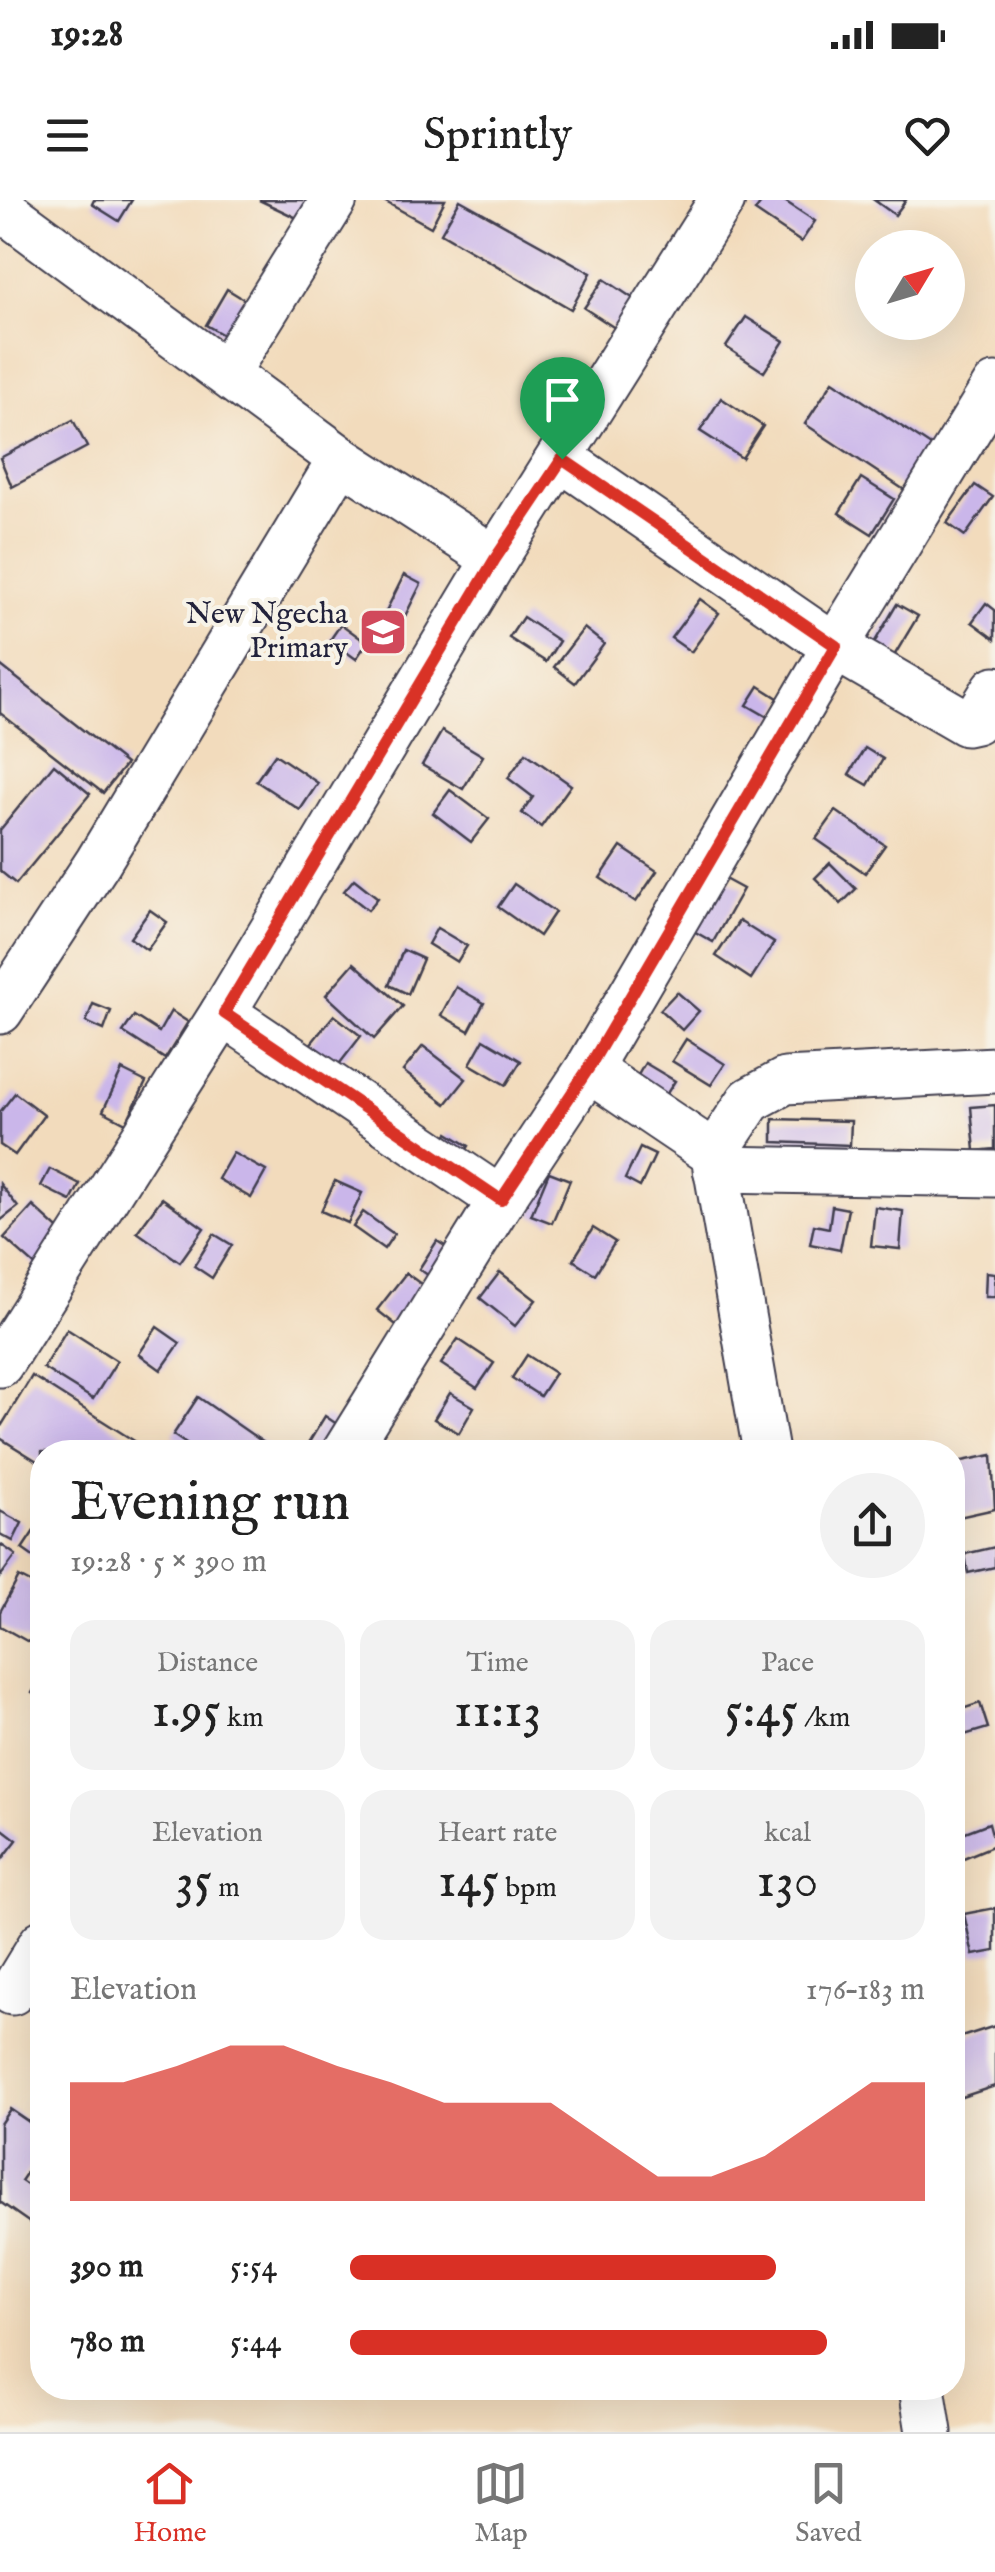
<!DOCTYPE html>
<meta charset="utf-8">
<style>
body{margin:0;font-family:"IM FELL English",serif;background:#f2f2f2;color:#222;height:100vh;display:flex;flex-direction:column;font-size:38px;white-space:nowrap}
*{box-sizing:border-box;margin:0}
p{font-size:32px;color:#767676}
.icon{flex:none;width:55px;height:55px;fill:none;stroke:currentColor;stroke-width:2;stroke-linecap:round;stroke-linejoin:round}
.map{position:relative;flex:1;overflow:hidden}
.drawer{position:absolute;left:30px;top:1240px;width:935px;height:960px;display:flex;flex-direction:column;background:#fff;border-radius:40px;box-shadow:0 10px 40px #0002}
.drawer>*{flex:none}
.needle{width:65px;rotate:52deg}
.tools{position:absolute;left:855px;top:30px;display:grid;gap:20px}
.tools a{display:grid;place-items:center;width:110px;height:110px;border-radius:50%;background:#fff;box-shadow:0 10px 40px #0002;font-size:50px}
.pin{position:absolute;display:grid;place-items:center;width:85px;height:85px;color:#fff;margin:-102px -42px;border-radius:50% 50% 50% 0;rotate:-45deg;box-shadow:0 0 10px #0007}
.pin .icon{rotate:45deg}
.round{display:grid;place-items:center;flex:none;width:105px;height:105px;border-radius:52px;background:#f2f2f2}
.summary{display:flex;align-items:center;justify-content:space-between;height:170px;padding:0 40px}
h1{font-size:55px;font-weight:600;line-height:75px}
.stats{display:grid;grid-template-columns:repeat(3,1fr);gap:15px;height:170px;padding:10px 40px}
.stats div{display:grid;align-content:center;border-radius:25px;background:#f2f2f2;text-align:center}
.stats b{font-size:50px;font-weight:600}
.stats small{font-size:28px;font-weight:400}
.stats p{font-size:28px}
.chart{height:280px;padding:20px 40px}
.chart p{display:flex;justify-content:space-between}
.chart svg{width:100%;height:180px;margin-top:10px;fill:#d93025;opacity:.7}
ul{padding:0 40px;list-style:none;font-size:32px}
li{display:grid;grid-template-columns:160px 120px 1fr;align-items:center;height:75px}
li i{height:25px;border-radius:12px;background:#d93025}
.status{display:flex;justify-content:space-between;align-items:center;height:70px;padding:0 50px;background:#fff;direction:ltr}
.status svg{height:28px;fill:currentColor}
header{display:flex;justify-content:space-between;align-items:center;height:130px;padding:0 40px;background:#fff;font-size:45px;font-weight:600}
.menu{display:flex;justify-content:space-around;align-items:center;height:140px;border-top:2px solid #e0e0e0;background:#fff;font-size:28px;color:#767676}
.menu a{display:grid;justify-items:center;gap:5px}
.menu .active{color:#d93025}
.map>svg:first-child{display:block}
.building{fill:#cab6ea}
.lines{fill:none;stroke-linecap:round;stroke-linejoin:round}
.minor-casing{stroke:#413e4e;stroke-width:49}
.minor{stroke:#fff;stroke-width:45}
.route-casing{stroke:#fff;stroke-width:20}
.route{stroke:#d93025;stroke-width:12}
.labels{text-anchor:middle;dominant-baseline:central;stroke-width:8;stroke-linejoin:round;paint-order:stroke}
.poi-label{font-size:30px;fill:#22223b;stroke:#f7f3e8;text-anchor:end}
</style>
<div class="status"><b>19:28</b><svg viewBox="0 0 49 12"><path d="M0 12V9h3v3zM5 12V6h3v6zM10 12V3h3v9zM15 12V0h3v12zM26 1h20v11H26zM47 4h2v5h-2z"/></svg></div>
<header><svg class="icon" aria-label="menu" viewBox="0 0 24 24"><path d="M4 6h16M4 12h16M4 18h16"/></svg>Sprintly<svg class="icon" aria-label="heart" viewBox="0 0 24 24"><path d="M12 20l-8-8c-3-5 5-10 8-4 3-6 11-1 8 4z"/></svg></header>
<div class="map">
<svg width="995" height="2232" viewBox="0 0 995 2232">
<rect width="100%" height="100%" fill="#f7f3e8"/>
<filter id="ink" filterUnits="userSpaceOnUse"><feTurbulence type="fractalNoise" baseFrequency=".01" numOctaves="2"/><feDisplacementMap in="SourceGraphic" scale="20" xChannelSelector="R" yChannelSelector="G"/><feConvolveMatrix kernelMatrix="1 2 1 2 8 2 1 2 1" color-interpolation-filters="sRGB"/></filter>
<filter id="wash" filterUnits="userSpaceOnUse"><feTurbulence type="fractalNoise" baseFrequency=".0048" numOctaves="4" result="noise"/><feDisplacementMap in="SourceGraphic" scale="40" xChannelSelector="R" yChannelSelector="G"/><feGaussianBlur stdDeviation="2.25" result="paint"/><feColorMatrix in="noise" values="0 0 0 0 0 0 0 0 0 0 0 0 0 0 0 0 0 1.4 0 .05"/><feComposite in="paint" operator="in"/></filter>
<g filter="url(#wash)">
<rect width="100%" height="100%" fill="#f2dbbc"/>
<g id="blocks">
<g class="building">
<polygon points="94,0 132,0 119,21 92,4"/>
<polygon points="259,0 308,0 299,19"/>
<polygon points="382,0 445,0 431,27"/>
<polygon points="460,0 591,73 571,109 441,33"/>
<polygon points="763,0 783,0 815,21 801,42 755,11"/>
<polygon points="874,0 906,0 895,15"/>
<polygon points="604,79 640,103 621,132 584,108"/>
<polygon points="227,89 248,102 227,137 206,125"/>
<polygon points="746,117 784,141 764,172 726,147"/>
<polygon points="833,181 940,252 912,295 805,224"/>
<polygon points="721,198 763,226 742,258 700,231"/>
<polygon points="73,220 87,247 12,287 0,258"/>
<polygon points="861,278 894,299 872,334 839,313"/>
<polygon points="975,285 993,297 965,336 947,323"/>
<polygon points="404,375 421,384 402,422 385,413"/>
<polygon points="700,399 719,413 691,452 671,438"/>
<polygon points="986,403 995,410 995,439 972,422"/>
<polygon points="897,404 918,416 894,456 874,443"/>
<polygon points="523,417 559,441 546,462 509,438"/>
<polygon points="341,424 367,443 356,459 330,440"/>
<polygon points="584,428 604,444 575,483 554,467"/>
<polygon points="0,465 126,564 103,593 0,513"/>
<polygon points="759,486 784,502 773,520 747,505"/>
<polygon points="442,531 483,556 463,589 422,565"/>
<polygon points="865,548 883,559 868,585 849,574"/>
<polygon points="526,553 571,585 541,627 522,613 533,597 508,578"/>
<polygon points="275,554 318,583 300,610 256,581"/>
<polygon points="54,564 90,594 16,684 0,671 0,630"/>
<polygon points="450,590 489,619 471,642 433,613"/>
<polygon points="836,611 885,645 865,673 816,639"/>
<polygon points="621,647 657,671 636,702 600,678"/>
<polygon points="830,663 856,689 841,704 815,678"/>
<polygon points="721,677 743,689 713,742 692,730"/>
<polygon points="354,679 378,698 368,710 344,691"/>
<polygon points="514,684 555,712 539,736 498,707"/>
<polygon points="150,710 167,722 147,750 130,738"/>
<polygon points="739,721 774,743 751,779 716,756"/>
<polygon points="437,728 467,746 457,762 428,744"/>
<polygon points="403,750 423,759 408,794 389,785"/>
<polygon points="354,763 403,806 374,839 326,795"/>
<polygon points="456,787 484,803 469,831 441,815"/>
<polygon points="677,792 699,811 682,830 660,810"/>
<polygon points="93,804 111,811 104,830 86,822"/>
<polygon points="171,811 188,822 165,859 123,832 134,816 159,832"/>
<polygon points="334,815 361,836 333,872 305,851"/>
<polygon points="484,839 521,861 506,885 470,864"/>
<polygon points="686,839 725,864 711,885 672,861"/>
<polygon points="423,846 466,879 446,904 403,871"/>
<polygon points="645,863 675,881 662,901 633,884"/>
<polygon points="122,870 146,882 126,923 103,911"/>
<polygon points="15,893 44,915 15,955 0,945 0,912"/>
<polygon points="995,905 995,949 975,951 971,907"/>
<polygon points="773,919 851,921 850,945 773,942"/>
<polygon points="448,933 469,946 459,962 437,948"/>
<polygon points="640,948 655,955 640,987 625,979"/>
<polygon points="233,953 266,971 251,998 218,979"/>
<polygon points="50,969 80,984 71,1001 41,986"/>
<polygon points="549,972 570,980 552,1023 531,1015"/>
<polygon points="335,981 362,993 348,1023 321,1011"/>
<polygon points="0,984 18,1007 0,1021"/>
<polygon points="162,998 204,1028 180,1062 137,1032"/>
<polygon points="33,1006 67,1037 39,1069 4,1038"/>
<polygon points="832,1006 848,1009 840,1050 810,1044 814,1025 829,1028"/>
<polygon points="875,1007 903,1011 900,1049 871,1046"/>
<polygon points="363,1012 394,1034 384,1049 353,1027"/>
<polygon points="593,1028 615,1042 595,1074 573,1060"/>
<polygon points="214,1034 232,1045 212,1078 194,1066"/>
<polygon points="437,1041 459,1055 441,1084 419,1069"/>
<polygon points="500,1072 536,1100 515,1126 480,1098"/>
<polygon points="986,1072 995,1073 995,1097 985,1097"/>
<polygon points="406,1073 429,1090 400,1128 377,1110"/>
<polygon points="157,1127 180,1143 161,1170 139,1154"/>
<polygon points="67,1129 117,1161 93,1199 43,1168"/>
<polygon points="458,1139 494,1163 477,1188 441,1164"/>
<polygon points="527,1155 555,1173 540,1196 512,1178"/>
<polygon points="32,1176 136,1242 129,1252 42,1252 42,1264 0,1238 0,1228"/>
<polygon points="450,1193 474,1207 459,1233 434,1219"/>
<polygon points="198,1197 277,1252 198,1252 173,1235"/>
<polygon points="325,1216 350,1233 337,1252 303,1252"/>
<polygon points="992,1255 995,1309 959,1317 952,1263"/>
<polygon points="0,1311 22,1323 13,1341 0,1334"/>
<polygon points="42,1319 42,1363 22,1349"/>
<polygon points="0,1344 16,1355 0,1377"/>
<polygon points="995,1347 995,1367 968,1373 965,1354"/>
<polygon points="19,1377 42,1389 42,1429 34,1445 0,1426 0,1412"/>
<polygon points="42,1475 42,1499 32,1493"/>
<polygon points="980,1503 988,1528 961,1536 953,1512"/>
<polygon points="989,1623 995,1645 961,1659 952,1637"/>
<polygon points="0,1627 17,1640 0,1662"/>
<polygon points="995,1708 995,1751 973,1755 964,1714"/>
<polygon points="995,1826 995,1886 959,1898 952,1877 952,1840"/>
<polygon points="10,1909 42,1931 42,1950 21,1981 42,1995 42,2005 30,2023 0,2002 0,1924"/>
</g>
</g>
</g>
<g filter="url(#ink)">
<use href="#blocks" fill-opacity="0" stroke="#413e4e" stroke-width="2.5"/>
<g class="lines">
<g class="minor-casing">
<g id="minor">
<polyline points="0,7 341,259 495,359"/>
<polyline points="226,173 334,0"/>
<polyline points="995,186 835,447 966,523 975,521 995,489"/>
<polyline points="0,811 98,662 341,259"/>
<polyline points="223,813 501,1000"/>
<polyline points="588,869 714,954 766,1252"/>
<polyline points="714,954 750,900 785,881 995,870"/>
<polyline points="716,969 995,974"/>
<polyline points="0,1164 223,813 495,359 722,0"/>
<polyline points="345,1252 501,1000 588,869 835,447 562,259"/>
<polyline points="12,1792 42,1743"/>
<polyline points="922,2188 929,2232"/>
</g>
</g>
<use href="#minor" class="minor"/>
</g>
</g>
<g class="lines" filter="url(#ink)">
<g class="route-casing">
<polygon id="route" points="562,259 836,446 588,869 501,1000 224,813 495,359"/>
</g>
<use href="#route" class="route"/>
</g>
<defs>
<g id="school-square" transform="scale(2.5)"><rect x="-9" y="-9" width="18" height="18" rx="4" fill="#d1495b" stroke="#f7f3e8"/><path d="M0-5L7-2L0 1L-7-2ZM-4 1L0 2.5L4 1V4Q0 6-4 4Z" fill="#fff"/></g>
</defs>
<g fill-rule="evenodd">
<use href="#school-square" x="383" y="432"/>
</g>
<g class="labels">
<g class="poi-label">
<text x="348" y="415">New Ngecha<tspan x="348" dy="34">Primary</tspan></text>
</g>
</g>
</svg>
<div class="tools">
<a><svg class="needle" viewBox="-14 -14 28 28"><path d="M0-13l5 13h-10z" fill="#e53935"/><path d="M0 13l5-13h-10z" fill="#767676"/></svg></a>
</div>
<div class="pin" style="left:562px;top:259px;background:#1e9e55"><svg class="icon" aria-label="arrive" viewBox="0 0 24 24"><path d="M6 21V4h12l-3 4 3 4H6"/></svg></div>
<section class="drawer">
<div class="summary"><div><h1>Evening run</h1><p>19:28 · 5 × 390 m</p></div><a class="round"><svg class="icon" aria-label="share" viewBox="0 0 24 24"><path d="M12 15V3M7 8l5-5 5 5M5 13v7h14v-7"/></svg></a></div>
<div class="stats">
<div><p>Distance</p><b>1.95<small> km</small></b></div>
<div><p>Time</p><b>11:13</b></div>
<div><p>Pace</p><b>5:45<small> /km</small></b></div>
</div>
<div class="stats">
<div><p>Elevation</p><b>35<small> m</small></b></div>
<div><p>Heart rate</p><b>145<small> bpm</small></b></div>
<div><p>kcal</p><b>130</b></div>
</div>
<div class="chart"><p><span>Elevation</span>176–183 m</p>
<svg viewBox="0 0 160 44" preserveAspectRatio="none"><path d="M0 44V15L10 15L20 11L30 6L40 6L50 11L60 15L70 20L80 20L90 20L100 29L110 38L120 38L130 33L140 24L150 15L160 15V44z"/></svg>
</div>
<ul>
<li><b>390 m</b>5:54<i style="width:74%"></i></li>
<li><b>780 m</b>5:44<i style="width:83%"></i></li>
</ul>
</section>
</div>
<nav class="menu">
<a class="active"><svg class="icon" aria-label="home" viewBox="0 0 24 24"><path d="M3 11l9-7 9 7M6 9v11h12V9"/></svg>Home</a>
<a><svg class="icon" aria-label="map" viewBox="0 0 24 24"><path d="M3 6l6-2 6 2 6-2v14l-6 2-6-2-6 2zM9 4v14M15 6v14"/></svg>Map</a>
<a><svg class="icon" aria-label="saved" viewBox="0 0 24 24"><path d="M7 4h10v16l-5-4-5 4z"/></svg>Saved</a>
</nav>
